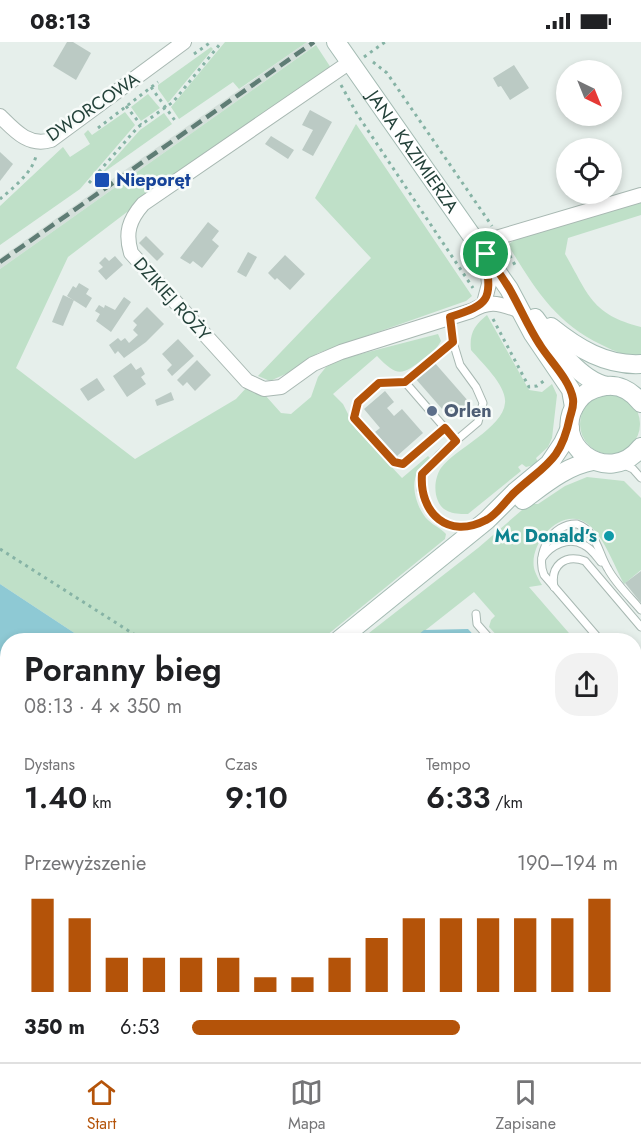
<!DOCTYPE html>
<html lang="pl">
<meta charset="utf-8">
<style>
body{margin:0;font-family:Jost,sans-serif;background:#f2f2f2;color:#202124;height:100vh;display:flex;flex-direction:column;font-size:22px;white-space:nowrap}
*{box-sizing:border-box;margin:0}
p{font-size:20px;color:#757577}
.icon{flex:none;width:33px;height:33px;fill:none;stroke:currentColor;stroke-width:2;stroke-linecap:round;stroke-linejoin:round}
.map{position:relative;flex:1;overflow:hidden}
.panel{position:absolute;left:0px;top:591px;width:642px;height:429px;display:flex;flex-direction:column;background:#fff;border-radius:24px 24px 0 0;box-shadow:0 3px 9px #0003}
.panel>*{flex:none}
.needle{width:39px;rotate:137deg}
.fabs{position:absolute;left:556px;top:18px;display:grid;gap:12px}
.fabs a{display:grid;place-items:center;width:66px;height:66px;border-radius:50%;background:#fff;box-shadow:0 3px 9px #0003;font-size:30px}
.pin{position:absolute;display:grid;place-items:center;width:51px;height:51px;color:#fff;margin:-26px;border:3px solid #fff;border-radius:50%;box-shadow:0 2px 6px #0007}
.round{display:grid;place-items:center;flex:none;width:63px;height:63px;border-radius:24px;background:#f2f2f2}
.overview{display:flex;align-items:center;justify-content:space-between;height:102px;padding:0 24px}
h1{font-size:33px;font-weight:600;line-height:45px}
.figures{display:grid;grid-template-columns:repeat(3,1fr);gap:9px;height:102px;padding:6px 24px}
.figures div{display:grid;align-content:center}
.figures b{font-size:30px;font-weight:600}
.figures small{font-size:16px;font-weight:400}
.figures p{font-size:16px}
.chart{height:168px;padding:12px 24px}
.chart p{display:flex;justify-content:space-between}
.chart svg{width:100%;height:108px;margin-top:6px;stroke:#b45309;stroke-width:6}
ul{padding:0 24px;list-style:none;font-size:20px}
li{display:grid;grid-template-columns:96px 72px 1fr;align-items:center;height:45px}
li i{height:15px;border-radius:8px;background:#b45309}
.status{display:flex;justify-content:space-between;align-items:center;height:42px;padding:0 30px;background:#fff;direction:ltr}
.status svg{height:16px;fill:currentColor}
.menu{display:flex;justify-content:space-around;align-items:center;height:84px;border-top:2px solid #e0e0e0;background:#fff;font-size:16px;color:#757577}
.menu a{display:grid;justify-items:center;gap:3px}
.menu .active{color:#b45309}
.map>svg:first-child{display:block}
.built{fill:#d4dfda}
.green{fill:#bfe0c8}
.water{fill:#8ec9d4}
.building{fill:#bbcac4}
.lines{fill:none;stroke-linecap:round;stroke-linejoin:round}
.lane-casing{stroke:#a8b8b2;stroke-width:9}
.street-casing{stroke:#a8b8b2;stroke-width:16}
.secondary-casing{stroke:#a4bbb3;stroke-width:20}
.path{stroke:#86b3a5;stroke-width:3;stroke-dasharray:3 4.5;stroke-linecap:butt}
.lane{stroke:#fff;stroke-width:7}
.street{stroke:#fff;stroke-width:14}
.secondary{stroke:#fff;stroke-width:18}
.rail{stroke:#5f7d75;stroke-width:4.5;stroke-dasharray:12 6;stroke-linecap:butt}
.route-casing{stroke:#fff;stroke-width:12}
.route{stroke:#b45309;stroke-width:8}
.transit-dot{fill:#1a4fb4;stroke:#f7fbf9;stroke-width:2}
.service-dot{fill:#5c6f8a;stroke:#f7fbf9;stroke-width:2}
.culture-dot{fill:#0f9aa8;stroke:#f7fbf9;stroke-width:2}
.labels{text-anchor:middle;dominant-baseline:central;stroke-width:5;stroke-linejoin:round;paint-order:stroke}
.street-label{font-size:18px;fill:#24423a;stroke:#f7fbf9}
.transit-label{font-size:18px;font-weight:bold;fill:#164399;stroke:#f7fbf9;text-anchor:start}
.service-label{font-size:18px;font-weight:bold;fill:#4e5e75;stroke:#f7fbf9;text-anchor:start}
.culture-label{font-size:18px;font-weight:bold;fill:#0d838f;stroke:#f7fbf9;text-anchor:end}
</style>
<div class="status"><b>08:13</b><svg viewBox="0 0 49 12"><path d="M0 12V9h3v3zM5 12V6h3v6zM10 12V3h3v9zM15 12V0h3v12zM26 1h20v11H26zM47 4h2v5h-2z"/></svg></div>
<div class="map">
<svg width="641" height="1020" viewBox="0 0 641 1020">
<rect width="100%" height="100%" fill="#e6efeb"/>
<polygon class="built" points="307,0 313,5 0,227 0,216"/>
<g class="green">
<polygon points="225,0 307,0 239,47 233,40 179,77 171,65"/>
<path d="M316 3 331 26 127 170 68 215 16 326 135 417 236 357 247 345 265 353 281 371 291 372 311 355 318 335 326 325 341 317 438 292 441 299C437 307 431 311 424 316 402 334 397 335 377 314L333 352 343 362 355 386 402 436 428 414 431 417C427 421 421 425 418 430 409 443 418 469 428 478 434 484 441 486 446 492L445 497 321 598H85L0 542V227Z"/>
<polygon points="211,5 213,7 168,61 158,47 158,43"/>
<polygon points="148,52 160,66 141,79 131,65"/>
<polygon points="125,70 135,83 80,147 0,203 0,164 63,105 70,115 90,102 84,92 88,88 92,93"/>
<polygon points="164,71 172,82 100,133 140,88"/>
<polygon points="356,82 472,254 466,259 318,311 290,330 270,339 258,334 371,216 315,156"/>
<path d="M641 159V173L568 196 565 212C589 253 591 272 641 285V314C625 314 616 310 602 303 555 281 534 245 508 203L517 196Z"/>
<path d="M487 273 529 348 542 350 552 342 557 353 552 396 548 405 536 416 539 422 526 425 522 422 518 425 521 429 468 472C463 472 455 472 450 470 433 465 432 439 441 426 455 407 503 386 505 361 507 344 482 321 471 308 469 291 475 283 487 273Z"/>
<circle cx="610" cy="382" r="30"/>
<path d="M587 435 624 439 641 456V528L624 542C614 523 605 497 589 483 564 462 529 499 534 526 535 531 539 538 542 543L529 545 575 598H501L489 585 491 578 495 574 474 550 413 598H360L478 506 529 462H538L565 444Z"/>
<polygon points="634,656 641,663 641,765 635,756"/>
<polygon points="7,778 7,849 0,854 0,784"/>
<polygon points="7,880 7,1007 0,1005 0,885"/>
<polygon points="11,1013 11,1012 106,1013 91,1020 5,1020"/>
</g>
<g class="water">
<polygon points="0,542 85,598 8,598 7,681 0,677"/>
<polygon points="468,587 478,598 412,598 424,588"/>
<polygon points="635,785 641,793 641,1020 223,1020 219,1013 634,1012"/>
</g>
<g class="building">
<polygon points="67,0 73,0 91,11 76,38 53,24"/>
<polygon points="514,23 529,46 510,58 501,44 498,45 493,36"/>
<polygon points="310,68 332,80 313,114 302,108 313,88 302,83"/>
<polygon points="271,94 294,108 288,117 265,102"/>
<polygon points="0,110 13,122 0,139"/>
<polygon points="208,180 219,189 212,198 219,204 202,226 193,219 190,222 180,216"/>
<polygon points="146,194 164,212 157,219 139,201"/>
<polygon points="248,210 257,215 246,235 237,230"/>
<polygon points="285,213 305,232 290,248 277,236 275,238 268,231"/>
<polygon points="115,214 123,223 106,238 98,229 103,225 99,221 105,215 109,219"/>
<polygon points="79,241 89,247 86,252 92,256 86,266 67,254 73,244 76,246"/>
<polygon points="63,253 74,258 63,284 52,280"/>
<polygon points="124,255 131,260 111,290 96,279 100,272 95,269 99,263 104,266 105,263 115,268"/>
<polygon points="147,265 164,282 146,300 124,316 118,309 115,312 109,303 118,296 121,299 125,296 129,301 138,293 133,288 137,283 133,279"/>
<polygon points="178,297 194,314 172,334 167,328 172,323 162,312"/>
<polygon points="197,318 211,333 195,349 187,340 183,344 177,338"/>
<polygon points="434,320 469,360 450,376 415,336"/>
<polygon points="131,321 136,328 141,325 145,332 141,335 146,342 127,355 113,334"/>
<polygon points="97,336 105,348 88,359 80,347"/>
<polygon points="385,349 394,360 387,366 394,374 402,367 423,391 397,414 375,390 380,386 364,367"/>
<polygon points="171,350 174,358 157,364 155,358"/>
<polygon points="641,529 641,561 625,541"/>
</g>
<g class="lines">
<g class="lane-casing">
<g id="lane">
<polyline points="450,275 453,300 460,323 476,345 483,361 478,380 439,413 422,432 421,448 427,465 438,478 452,484 465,485 472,483"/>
<polyline points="405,340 456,399"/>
<polyline points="445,386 403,422 394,421 354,376 358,360 379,341 405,340 453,300"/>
<polyline points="622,422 633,427 641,436"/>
<path d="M542 516C551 503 569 494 584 503 591 506 596 514 601 520"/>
<path d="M554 545C550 523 565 512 585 519L641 585"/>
<polyline points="476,572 477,582 491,598"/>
<path d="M600 598 544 533C535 512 552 481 577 482 597 489 598 511 608 527 616 542 630 555 641 568"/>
<polyline points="634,639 641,645"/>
<polyline points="634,768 641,775"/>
<polyline points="192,1012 196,1020"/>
<polyline points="104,1020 119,1012"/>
</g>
</g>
<g class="street-casing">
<g id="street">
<path d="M350 20 143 162C129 178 125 191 131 211L247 339 264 347 281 345 313 322 341 310 471 269C491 257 500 262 521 269"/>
<path d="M0 74C15 89 29 105 51 98L184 0"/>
<polyline points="479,201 641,153"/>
<polyline points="484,261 489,242 486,214"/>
</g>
</g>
<g class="secondary-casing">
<g id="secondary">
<path id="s1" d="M336 0 509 247 533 292 571 348 574 365"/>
<path d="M535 276C552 299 578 338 607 344"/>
<path d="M551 285C577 306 606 324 641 322"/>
<path d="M641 361C631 348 617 341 601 345 592 347 583 352 578 359 547 401 608 447 641 405"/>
<path d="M523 458C545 442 566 424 593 419"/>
<polyline points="339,598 487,478 515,450 549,422 563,401 570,386"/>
<polyline points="0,869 8,864"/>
</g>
</g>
<g class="path">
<polyline points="194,12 211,0"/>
<polyline points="364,15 385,0"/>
<polyline points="373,20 387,31 492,184"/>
<polyline points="341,43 357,72 473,246"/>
<polyline points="151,45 176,80"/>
<polyline points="126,64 141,83"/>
<polyline points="98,86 158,40"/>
<polyline points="89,141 138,85 173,60 220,2 218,0"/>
<path d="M0 157C13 146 32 131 36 114"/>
<polyline points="506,207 515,223"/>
<polyline points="493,277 529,345 537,344 545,338"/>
<polyline points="0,507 143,598"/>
<polyline points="0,694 8,698"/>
<polyline points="0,788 8,783"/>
<polyline points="634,906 641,900"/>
<polyline points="634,1003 641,1009"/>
<polyline points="239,1012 243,1020"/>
<polyline points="311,1012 315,1020"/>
<polyline points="243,1020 257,1014"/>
</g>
<use href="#lane" class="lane"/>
<use href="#street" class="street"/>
<use href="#secondary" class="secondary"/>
<polyline class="rail" points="0,220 314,0"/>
</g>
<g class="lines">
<g class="route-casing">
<path id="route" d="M486 212C494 223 502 235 509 246 520 265 528 285 540 303 550 319 570 338 573 357 574 364 572 368 570 375 561 419 546 422 515 450 506 458 497 473 486 478 448 498 419 471 422 432L456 399 445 386 403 422 394 420 354 376 358 360 379 341 405 340 453 300 450 275C494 261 490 257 486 212Z"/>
</g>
<use href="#route" class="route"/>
</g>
<rect class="transit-dot" x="94" y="130" width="16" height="16" rx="3"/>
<circle class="service-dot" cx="432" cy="369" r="6"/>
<circle class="culture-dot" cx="609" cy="494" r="6"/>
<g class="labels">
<g class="street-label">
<text transform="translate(93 65) rotate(-34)">DWORCOWA</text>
<text stroke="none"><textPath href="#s1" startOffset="134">JANA KAZIMIERZA</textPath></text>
<text transform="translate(172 257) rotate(48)">DZIKIEJ RÓŻY</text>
</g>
<g class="transit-label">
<text x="116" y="138">Nieporęt</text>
</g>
<g class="service-label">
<text x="444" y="369">Orlen</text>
</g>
<g class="culture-label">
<text x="597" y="494">Mc Donald’s</text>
</g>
</g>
</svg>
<div class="fabs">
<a><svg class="needle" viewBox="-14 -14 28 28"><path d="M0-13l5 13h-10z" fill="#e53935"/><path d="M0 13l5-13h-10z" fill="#757577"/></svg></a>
<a><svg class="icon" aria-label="locate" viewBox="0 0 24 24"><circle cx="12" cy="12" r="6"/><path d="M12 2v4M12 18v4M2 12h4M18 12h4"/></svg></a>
</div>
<div class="pin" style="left:486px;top:212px;background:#1e9e55"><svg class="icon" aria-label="arrive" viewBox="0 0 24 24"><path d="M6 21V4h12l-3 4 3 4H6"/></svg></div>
<section class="panel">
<div class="overview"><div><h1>Poranny bieg</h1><p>08:13 · 4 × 350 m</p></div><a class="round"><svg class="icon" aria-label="share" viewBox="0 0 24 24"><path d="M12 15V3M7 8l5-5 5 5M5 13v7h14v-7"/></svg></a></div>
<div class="figures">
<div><p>Dystans</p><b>1.40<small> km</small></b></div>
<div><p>Czas</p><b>9:10</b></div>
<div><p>Tempo</p><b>6:33<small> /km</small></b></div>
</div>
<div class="chart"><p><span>Przewyższenie</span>190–194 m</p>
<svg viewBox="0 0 160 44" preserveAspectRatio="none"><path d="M5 44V6M15 44V14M25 44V30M35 44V30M45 44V30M55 44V30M65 44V38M75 44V38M85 44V30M95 44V22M105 44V14M115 44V14M125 44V14M135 44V14M145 44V14M155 44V6"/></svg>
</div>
<ul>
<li><b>350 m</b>6:53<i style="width:63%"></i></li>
</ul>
</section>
</div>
<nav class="menu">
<a class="active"><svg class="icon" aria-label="home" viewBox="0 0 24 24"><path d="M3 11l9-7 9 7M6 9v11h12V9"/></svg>Start</a>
<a><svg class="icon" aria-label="map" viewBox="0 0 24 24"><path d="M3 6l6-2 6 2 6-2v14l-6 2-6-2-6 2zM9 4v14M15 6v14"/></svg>Mapa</a>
<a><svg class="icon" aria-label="saved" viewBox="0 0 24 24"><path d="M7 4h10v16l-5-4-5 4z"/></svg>Zapisane</a>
</nav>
